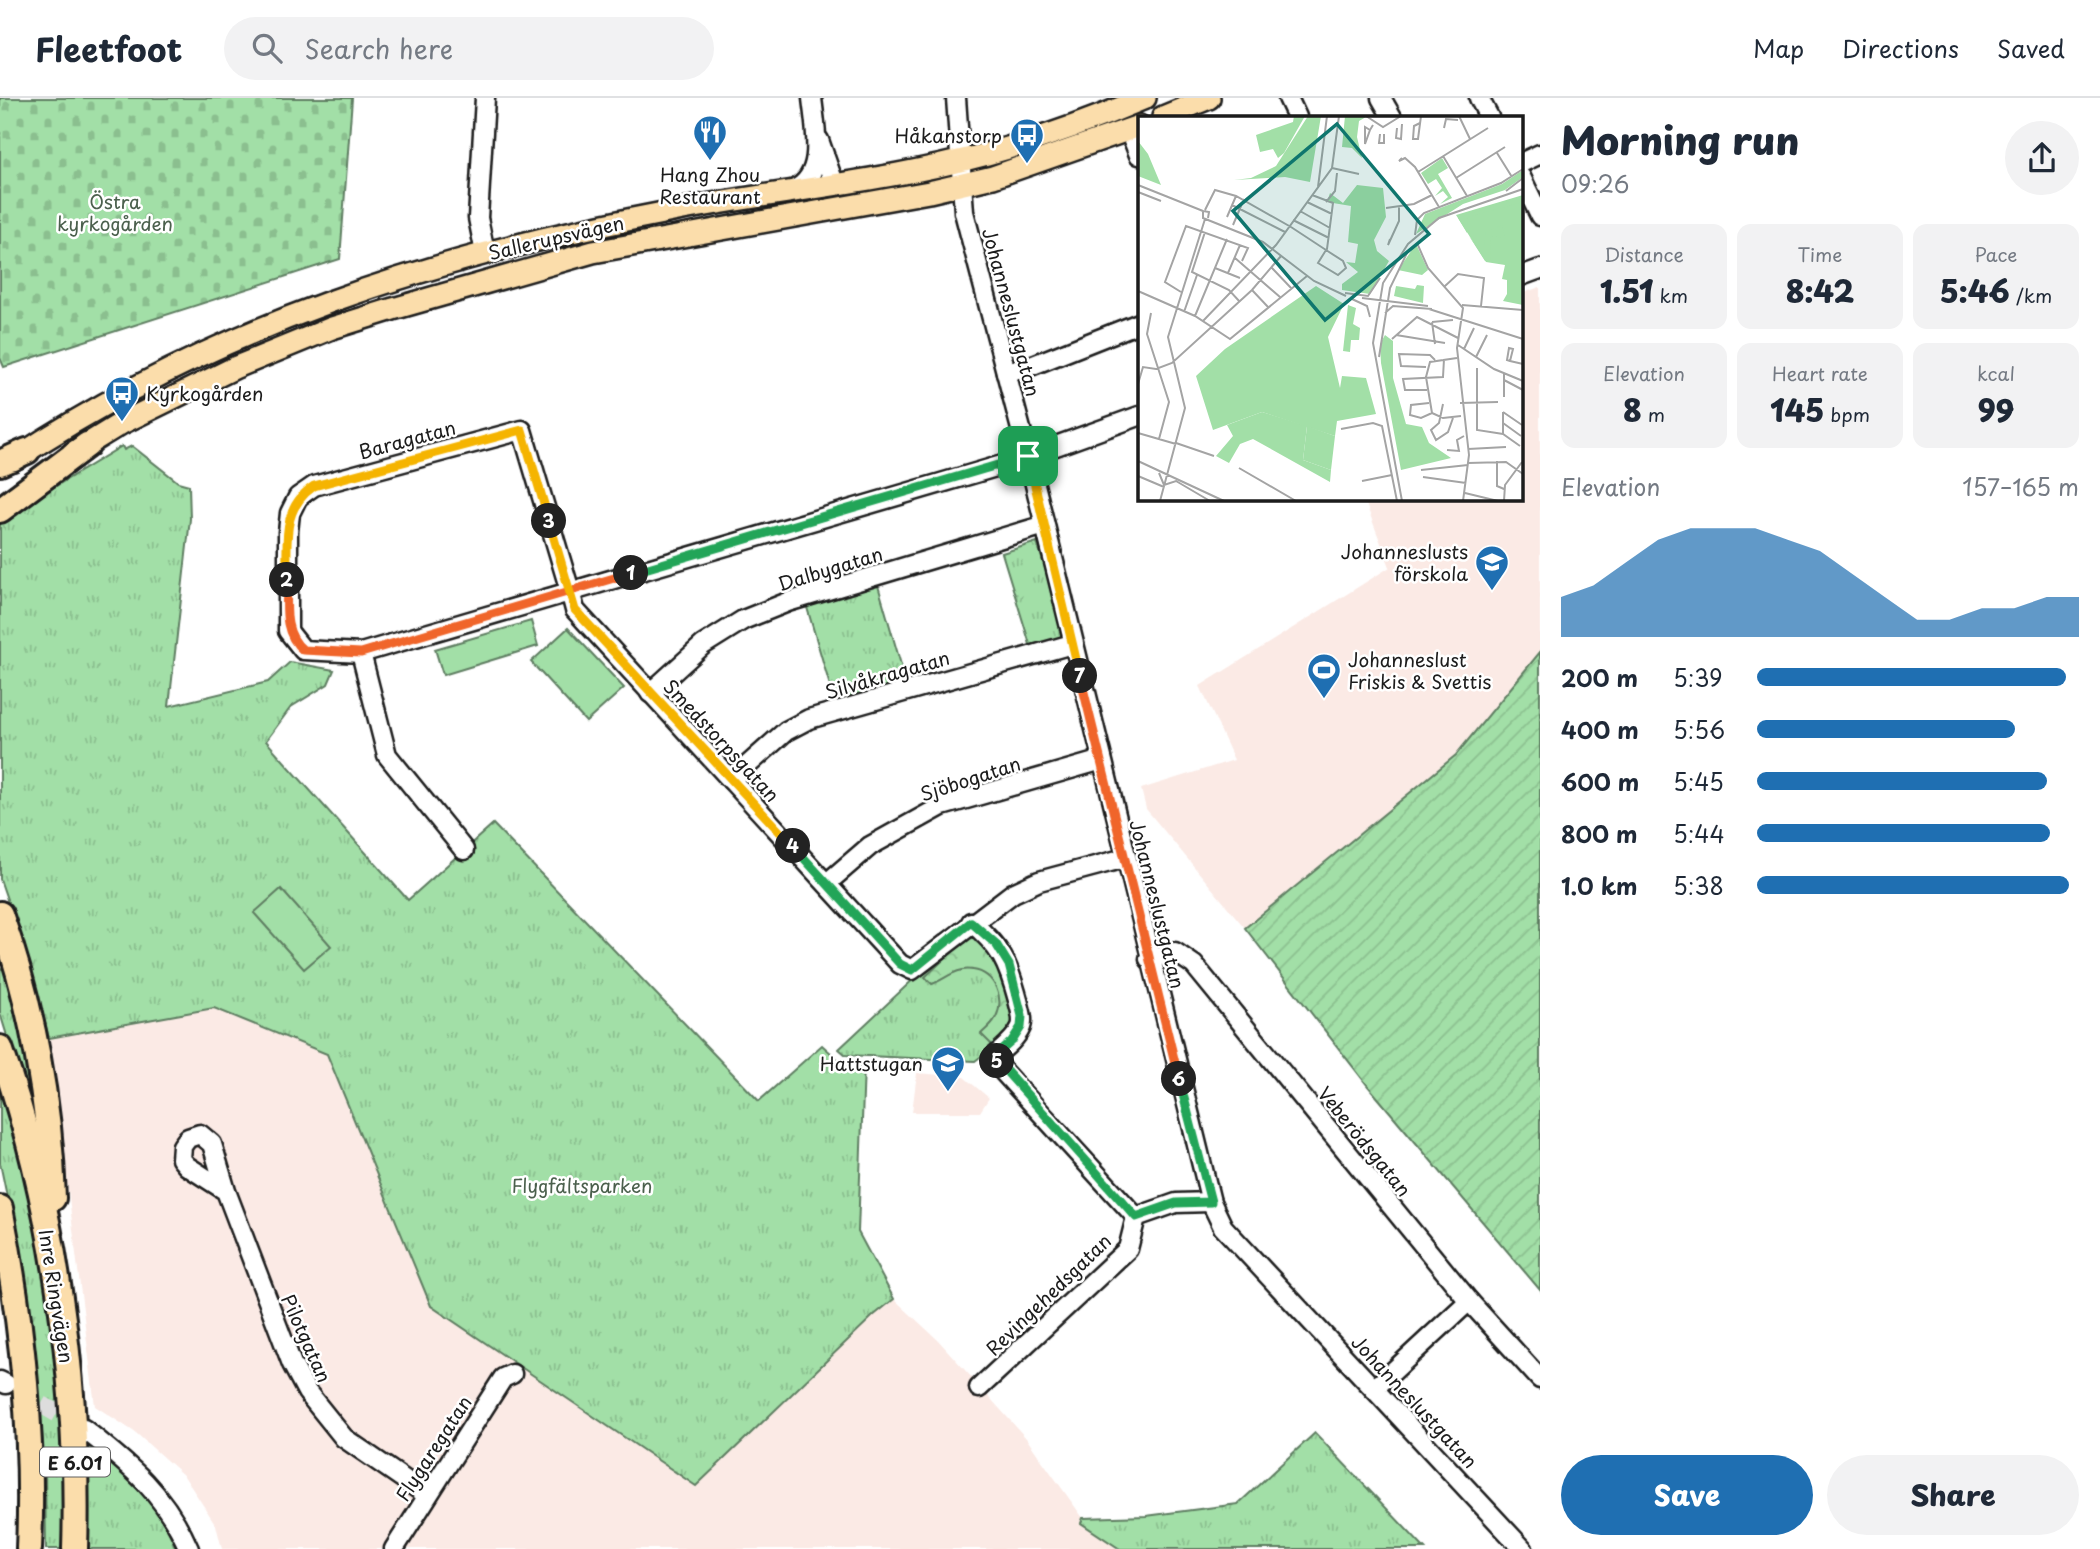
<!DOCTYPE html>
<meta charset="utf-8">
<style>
body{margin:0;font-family:"Playpen Sans",sans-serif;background:#f2f2f3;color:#1f2937;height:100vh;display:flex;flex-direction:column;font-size:26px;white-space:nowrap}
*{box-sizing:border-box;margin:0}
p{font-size:23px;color:#747a83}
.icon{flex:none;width:38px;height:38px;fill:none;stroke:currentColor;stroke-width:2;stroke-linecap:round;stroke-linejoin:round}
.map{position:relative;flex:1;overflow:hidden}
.sheet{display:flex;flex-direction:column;background:#fff;width:560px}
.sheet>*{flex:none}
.pin{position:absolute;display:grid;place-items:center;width:60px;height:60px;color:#fff;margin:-30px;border-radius:14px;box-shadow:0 4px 10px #0006}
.km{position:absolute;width:35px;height:35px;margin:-18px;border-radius:50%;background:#222;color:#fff;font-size:19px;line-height:35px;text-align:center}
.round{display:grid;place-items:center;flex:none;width:74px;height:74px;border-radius:37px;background:#f2f2f3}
.headline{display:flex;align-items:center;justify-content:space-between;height:119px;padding:0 21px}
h1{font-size:38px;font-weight:800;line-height:52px}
.stats{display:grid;grid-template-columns:repeat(3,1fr);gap:10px;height:119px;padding:7px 21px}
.stats div{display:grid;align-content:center;border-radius:14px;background:#f2f2f3;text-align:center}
.stats b{font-size:30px;font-weight:800}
.stats small{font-size:19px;font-weight:400}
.stats p{font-size:19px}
.chart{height:196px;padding:14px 21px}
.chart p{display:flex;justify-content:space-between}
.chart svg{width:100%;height:126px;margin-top:7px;fill:#1f6fb2;opacity:.7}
.action{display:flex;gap:14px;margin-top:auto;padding:14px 21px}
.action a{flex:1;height:80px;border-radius:42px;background:#1f6fb2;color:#fff;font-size:28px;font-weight:800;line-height:80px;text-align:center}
.action a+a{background:#f2f2f3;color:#1f2937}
ul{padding:0 21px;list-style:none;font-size:23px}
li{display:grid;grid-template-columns:112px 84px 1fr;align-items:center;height:52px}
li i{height:18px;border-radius:9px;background:#1f6fb2}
header{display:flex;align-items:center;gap:42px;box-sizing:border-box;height:98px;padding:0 35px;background:#fff;border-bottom:2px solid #e0e1e3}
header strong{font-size:33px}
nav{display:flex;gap:38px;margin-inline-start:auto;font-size:24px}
.search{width:490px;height:63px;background:#f2f2f3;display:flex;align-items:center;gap:18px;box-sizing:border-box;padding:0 24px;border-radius:38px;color:#747a83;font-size:26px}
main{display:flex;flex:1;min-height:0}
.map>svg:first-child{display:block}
.built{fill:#fbeae5}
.grass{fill:url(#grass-tufts);stroke:#5f7e62;stroke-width:2}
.forest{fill:url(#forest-crowns);stroke:#5f7e62;stroke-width:2}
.cemetery{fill:url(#cemetery-stones);stroke:#5f7e62;stroke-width:2}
.garden{fill:url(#garden-furrows);stroke:#5f7e62;stroke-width:2}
.pitch{fill:#a2dfa7;stroke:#5f7e62;stroke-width:2}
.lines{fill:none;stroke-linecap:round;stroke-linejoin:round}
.minor-tunnel{stroke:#ddd;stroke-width:18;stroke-dasharray:18 9;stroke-linecap:butt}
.minor-casing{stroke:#1c1c1c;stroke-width:23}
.major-casing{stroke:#1c1c1c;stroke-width:26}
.highway-casing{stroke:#1c1c1c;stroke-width:30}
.minor{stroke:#fff;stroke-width:18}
.major{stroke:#fbddab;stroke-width:21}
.highway{stroke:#fbddab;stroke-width:24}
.split-1-casing{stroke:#fff;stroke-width:14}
.split-2-casing{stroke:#fff;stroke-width:14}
.split-3-casing{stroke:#fff;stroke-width:14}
.split-4-casing{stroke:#fff;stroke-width:14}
.split-5-casing{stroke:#fff;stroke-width:14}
.split-6-casing{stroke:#fff;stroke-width:14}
.split-7-casing{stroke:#fff;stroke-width:14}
.split-8-casing{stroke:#fff;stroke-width:14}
.split-1{stroke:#22a559;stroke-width:9}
.split-2{stroke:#f0652b;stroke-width:9}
.split-3{stroke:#f5b400;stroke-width:9}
.split-4{stroke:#f5b400;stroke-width:9}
.split-5{stroke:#22a559;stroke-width:9}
.split-6{stroke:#22a559;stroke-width:9}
.split-7{stroke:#f0652b;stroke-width:9}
.split-8{stroke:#f5b400;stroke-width:9}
.labels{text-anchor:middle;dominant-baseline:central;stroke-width:5;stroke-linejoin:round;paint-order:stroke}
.shield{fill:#fff;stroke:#606060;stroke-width:2}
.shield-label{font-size:18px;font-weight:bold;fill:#1c1c1c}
.poi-label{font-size:19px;fill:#1c1c1c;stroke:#fff;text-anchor:end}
.park-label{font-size:19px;fill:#4b604d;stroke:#fff}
.street-label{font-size:19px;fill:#1c1c1c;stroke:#fff}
.inset-road{fill:none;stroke:#a4a4a4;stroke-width:2}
.view{fill:#0f766e;fill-opacity:0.15;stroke:#0f766e;stroke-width:3.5}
.inset-edge{fill:none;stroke:#1c1c1c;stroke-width:3.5}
</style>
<header>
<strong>Fleetfoot</strong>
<div class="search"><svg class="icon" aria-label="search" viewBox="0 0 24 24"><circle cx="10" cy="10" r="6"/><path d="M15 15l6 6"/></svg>Search here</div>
<nav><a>Map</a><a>Directions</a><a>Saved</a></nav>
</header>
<main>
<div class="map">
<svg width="1540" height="1451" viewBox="0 0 1540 1451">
<defs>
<pattern id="grass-tufts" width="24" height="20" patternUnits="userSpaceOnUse" patternTransform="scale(1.75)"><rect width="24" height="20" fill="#a2dfa7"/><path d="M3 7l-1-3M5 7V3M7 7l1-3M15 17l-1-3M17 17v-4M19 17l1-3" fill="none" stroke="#8bbf8f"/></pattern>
<pattern id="forest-crowns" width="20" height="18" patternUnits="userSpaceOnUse" patternTransform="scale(1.75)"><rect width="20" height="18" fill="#a2dfa7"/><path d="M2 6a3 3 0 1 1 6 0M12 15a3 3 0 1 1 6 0" fill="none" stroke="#8bbf8f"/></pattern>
<pattern id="cemetery-stones" width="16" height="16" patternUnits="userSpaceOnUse" patternTransform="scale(1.75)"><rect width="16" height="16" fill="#a2dfa7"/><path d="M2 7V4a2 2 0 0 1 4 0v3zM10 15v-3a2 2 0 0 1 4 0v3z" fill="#8bbf8f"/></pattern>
<pattern id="garden-furrows" width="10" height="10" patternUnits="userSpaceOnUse" patternTransform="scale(1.75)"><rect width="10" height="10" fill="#a2dfa7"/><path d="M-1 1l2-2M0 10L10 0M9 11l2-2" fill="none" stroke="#8bbf8f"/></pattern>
</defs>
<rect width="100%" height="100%" fill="#fff"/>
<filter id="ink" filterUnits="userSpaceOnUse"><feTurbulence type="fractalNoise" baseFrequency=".0143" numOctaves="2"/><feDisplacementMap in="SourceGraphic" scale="14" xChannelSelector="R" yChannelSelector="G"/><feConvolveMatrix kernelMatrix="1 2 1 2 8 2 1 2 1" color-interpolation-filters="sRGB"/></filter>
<g filter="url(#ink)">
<g class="built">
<polygon points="1540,189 1540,554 1456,657 1245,830 1146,711 1141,691 1234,662 1200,588 1390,469 1364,401 1521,401 1521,196"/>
<polygon points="214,910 327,956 431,1208 696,1388 873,1218 894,1201 938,1242 1026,1340 1083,1420 1081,1426 1120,1451 222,1451 216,1427 184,1378 136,1335 95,1308 49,940"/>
<polygon points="917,975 964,979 989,1000 980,1014 912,1014"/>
</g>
<g class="grass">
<polygon points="122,348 124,352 132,348 178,384 189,387 190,421 169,608 268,584 290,564 334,572 328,586 291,609 266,643 408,802 493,726 759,1003 822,947 853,975 864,967 858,1134 894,1201 873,1218 696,1388 431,1208 327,956 214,910 49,940 31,871 0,781 0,422"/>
<polygon points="1037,444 1067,542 1032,553 1002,455"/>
<polygon points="877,484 906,584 835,605 806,506"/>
<polygon points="967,831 974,835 1003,870 1008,937 975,963 846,957 839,951"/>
<polygon points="9,864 23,926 36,1032 0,915 0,872"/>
<polygon points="0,984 36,1114 61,1292 66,1451 46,1451 45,1366 35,1259 27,1195 0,1065"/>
<polygon points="1315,1335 1425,1451 1120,1451 1081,1425 1083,1420 1146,1418 1238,1406"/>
<path d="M88 1346C126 1376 159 1404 176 1451H89Z"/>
</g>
<path class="forest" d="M970 837C1006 860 1008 892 1016 930L993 948 981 936C986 931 993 926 996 919 1005 901 995 875 973 872 956 869 946 881 932 886L925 879Z"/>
<polygon class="cemetery" points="0,0 352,0 340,161 4,269 0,260"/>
<polygon class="garden" points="1540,554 1540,1192 1368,988 1245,830 1456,657"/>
<g class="pitch">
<polygon points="531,523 538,548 443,577 435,551"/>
<polygon points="568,530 624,590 586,624 531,564"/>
<polygon points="281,791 331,848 304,871 254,815"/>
</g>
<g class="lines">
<polyline class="minor-tunnel" points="18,1293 79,1328"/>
<g class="minor-casing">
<g id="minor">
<polyline points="956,0 964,114 1028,358 1211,1104 1223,1129 1523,1451"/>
<polyline points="1288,0 1297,19"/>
<polyline points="1381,0 1392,19"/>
<polyline points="1479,0 1489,19"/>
<polyline points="1129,32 1139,57"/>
<polyline points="819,42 834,85"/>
<polyline points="1521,65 1540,56"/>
<polyline points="1521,79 1540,118"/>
<path d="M793 92C827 78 815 30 812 0"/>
<polyline points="485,155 478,120 485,0"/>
<polyline points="1521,178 1540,171"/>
<polyline points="1006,274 1028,269 1139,225"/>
<polyline points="361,555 387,657 464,752"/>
<polyline points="650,595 703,547 743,522 788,504 1045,427"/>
<polyline points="731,682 786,633 809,621 1072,546"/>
<polyline points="1125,760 1039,783 1013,795 912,872 900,866 575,512 570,493 522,332 314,388 298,399 290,415 288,434 288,533 303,552 361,555 1006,366 1139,318"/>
<polyline points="827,785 870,748 942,708 1102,662"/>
<path d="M971 824C1001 849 1008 865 1018 902 1020 911 1024 921 1021 929 1016 941 1004 950 995 958L998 968 1136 1119"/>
<polyline points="1149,861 1175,854 1194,867 1469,1203 1540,1281"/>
<polyline points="226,1093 212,1046 200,1036 188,1040 182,1048 181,1061 187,1068 226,1093 292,1266 307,1294 344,1340 427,1397"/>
<polyline points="0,1283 6,1286"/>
<polyline points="979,1290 1128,1151 1136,1119 1176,1105 1211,1104"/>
<polyline points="1374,1291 1469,1203"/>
<path d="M84 1331C131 1368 165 1396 189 1451"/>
<polyline points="394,1451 503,1280 512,1276"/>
</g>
</g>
<g class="major-casing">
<g id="major">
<polyline points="1163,19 1209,0"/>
<polyline points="73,355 122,325 234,270 332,230 393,211 593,154 929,94 993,79 1139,28"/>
<path d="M13 362C217 227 435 158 673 113 777 93 884 84 987 56 1041 41 1093 22 1145 0"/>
</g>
</g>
<g class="highway-casing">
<g id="highway">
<polyline points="0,365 27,353"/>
<polyline points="0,412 87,347"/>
<path d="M0 816C32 906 50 1005 53 1100"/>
<path d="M0 950C54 1104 80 1288 75 1451"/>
<path d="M0 1110C22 1223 34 1337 29 1451"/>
</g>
</g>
<use href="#minor" class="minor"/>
<use href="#major" class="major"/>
<use href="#highway" class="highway"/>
</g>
</g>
<g class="lines" filter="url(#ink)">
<g class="split-1-casing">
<polyline id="split-1" points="631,475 1028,358"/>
</g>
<g class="split-2-casing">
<path id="split-2" d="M287 482C287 508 282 534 303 552L361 555 631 475"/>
</g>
<g class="split-3-casing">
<path id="split-3" d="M287 482C288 445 280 411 314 388L522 332 549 423"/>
</g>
<g class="split-4-casing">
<polyline id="split-4" points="549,423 575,512 793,748"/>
</g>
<g class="split-5-casing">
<polyline id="split-5" points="793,748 900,866 912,872 971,824 996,846 1009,867 1022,918 1021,929 1012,943 995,958 997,963"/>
</g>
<g class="split-6-casing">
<polyline id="split-6" points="997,963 1136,1119 1176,1105 1211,1104 1179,981"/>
</g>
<g class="split-7-casing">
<polyline id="split-7" points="1080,578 1179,981"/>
</g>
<g class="split-8-casing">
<polyline id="split-8" points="1028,358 1080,578"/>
</g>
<use href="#split-1" class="split-1"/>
<use href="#split-2" class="split-2"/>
<use href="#split-3" class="split-3"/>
<use href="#split-4" class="split-4"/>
<use href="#split-5" class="split-5"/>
<use href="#split-6" class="split-6"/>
<use href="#split-7" class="split-7"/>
<use href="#split-8" class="split-8"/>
</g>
<defs>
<g id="restaurant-pin" transform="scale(1.75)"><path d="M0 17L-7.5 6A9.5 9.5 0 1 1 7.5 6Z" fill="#1f6fb2" stroke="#fff"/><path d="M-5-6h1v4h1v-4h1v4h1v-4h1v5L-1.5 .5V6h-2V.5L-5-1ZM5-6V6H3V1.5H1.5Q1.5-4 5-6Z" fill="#fff"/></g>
<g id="bus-pin" transform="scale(1.75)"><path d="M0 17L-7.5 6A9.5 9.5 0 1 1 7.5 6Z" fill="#1f6fb2" stroke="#fff"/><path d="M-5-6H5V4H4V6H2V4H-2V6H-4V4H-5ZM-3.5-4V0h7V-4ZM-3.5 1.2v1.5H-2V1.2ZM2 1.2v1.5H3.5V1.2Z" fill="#fff"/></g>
<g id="school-pin" transform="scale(1.75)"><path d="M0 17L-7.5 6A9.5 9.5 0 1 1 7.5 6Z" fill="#1f6fb2" stroke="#fff"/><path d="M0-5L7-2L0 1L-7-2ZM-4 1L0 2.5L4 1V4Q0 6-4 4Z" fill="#fff"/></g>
<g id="stadium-pin" transform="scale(1.75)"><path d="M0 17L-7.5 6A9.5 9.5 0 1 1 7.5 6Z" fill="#1f6fb2" stroke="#fff"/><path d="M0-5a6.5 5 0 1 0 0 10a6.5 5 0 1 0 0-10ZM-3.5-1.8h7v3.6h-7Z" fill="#fff"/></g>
</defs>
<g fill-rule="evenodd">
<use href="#restaurant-pin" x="710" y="34"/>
<use href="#bus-pin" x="1027" y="37"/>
<use href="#bus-pin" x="122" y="295"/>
<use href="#school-pin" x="1492" y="464"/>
<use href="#stadium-pin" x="1324" y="572"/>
<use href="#school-pin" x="948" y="965"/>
</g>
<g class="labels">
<rect class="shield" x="40" y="1349.5" width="70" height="29" rx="5"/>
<g class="shield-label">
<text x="75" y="1364">E 6.01</text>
</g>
<g class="poi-label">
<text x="1002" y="37">Håkanstorp</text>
<text x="710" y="76" text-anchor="middle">Hang Zhou<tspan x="710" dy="22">Restaurant</tspan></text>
<text x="146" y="295" text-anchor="start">Kyrkogården</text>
<text x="1468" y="453">Johanneslusts<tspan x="1468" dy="22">förskola</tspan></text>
<text x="1348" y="561" text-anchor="start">Johanneslust<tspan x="1348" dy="22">Friskis &amp; Svettis</tspan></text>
<text x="923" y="965">Hattstugan</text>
</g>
<g class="park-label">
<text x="115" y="103">Östra<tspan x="115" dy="22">kyrkogården</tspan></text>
<text x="582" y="1087">Flygfältsparken</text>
</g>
<g class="street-label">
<text transform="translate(556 139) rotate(-13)">Sallerupsvägen</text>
<text transform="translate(1012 214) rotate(75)">Johanneslustgatan</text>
<text transform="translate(407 341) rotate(-15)">Baragatan</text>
<text transform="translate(830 470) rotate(-17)">Dalbygatan</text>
<text transform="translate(887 576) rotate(-16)">Silvåkragatan</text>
<text transform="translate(722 642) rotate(47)">Smedstorpsgatan</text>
<text transform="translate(970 680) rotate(-18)">Sjöbogatan</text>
<text transform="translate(1158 806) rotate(76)">Johanneslustgatan</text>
<text transform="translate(1365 1043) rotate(51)">Veberödsgatan</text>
<text transform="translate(1048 1196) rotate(-44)">Revingehedsgatan</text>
<text transform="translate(57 1198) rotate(81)">Inre Ringvägen</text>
<text transform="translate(307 1240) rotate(66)">Pilotgatan</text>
<text transform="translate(1415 1303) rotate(47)">Johanneslustgatan</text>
<text transform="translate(433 1350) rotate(-57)">Flygaregatan</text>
</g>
</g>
<g transform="translate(1138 18)">
<rect width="385" height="385" fill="#fff"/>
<path d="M207 0 228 1 221 5 219 21 224 42 214 32 204 31ZM0 25 10 38 23 69 0 60ZM304 42 310 52 300 58 314 82 302 88 310 81 305 75 297 80 304 72 298 63 290 68 283 57ZM385 54V61L367 74 325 88 278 118 287 98 364 68ZM219 69 245 72 248 101 236 124 239 135 251 145 232 178 204 174V168L220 156 208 146 217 147 220 128 210 126 213 90 189 86 192 77 205 87ZM385 79V189L365 185 369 178V164L364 163 367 149 348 146 318 99ZM278 128 290 154 284 159 260 154ZM247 219 255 225V262L268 308 284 311 291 327 313 342 263 354 243 247 242 228ZM124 296 169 310 165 344 193 354 192 366 115 323 102 328 91 347 78 340 95 320 89 309Z" fill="#a2dfa7"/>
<path d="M385 80 381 87 330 101 329 117 320 102ZM364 109 367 122 353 120 352 145H347L331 120 338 129H346L348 116Z" fill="#a2dfa7"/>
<path d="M178 170 206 188 190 221 202 272 204 260 228 262 238 298 199 305 197 320 124 296 75 314 58 260 87 233Z" fill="#a2dfa7"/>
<path d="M156 0H167L146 37 140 42 135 33 122 36 118 19 155 6ZM170 0H183L172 66 147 61 96 64 113 62 138 50ZM210 189 218 192 215 208 222 212 221 224H213L212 236 205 235Z" fill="#a2dfa7"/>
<path d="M279 169 286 170 285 187 256 180 258 170 277 173ZM169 310 197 320 193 354 165 344Z" fill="#a2dfa7"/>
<path class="inset-road" d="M228 0 245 11 263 0M321 0 332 23M282 7 276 10 275 23H280L283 0M259 12 258 22 263 23 264 8M306 12 308 3 320 4M232 14 227 28V11L232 14 235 9M242 18 241 27H246V18M359 37 374 61M305 40 329 80M264 42 261 45 267 42 277 51 301 91M194 52 221 58M280 56 350 12M318 62 367 31M0 69 65 95M180 71 189 0M368 75 385 62M0 76 23 85M169 86 194 98M188 86 197 75 199 57M94 89 147 116M248 92 276 88 294 79M67 94 77 74 98 80 153 111 188 134 205 145 208 152 200 159 180 147 188 134 189 133 195 87 174 79M162 95 192 112M89 101 98 80M70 102 71 96 65 95V102L125 126 176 165 208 180M155 104 191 122M95 109 106 83M67 116 54 156 91 174 102 186M277 119 279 104 286 97 363 67 385 53M252 123 250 129 261 105V90M279 127 290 152 325 192 319 232 331 339 325 385M97 142 142 181M77 152 102 162M134 152 154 173M90 157 102 129M307 170 320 158 346 162 343 190M114 174 130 191M0 175 57 200 92 223 169 160M43 176 27 166 48 110 110 132 104 145M207 177 230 180 242 162M224 182 290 190M214 183 229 190 232 201M324 189 385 194M291 193 385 223M46 196 59 159M13 197 9 218 31 286 21 323M247 197 255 190 294 193M57 200 89 123M65 205 138 129 194 52 201 0M294 206 315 204M294 206 297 228M258 219 307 227M254 223 279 201 320 222M320 229 356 253 385 265M326 233 336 212M241 241 252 172 269 137M338 241 349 219M319 242 292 246 288 261 294 297 305 302 323 300M372 245 375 233 371 232 369 244 372 245 385 248M288 251 263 250 261 238 292 239 297 244M339 252V314L365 318 382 330M366 257V281M366 264 385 274M0 268 5 251 18 253 34 247 114 174 143 140M289 274H267L265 263 305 261 306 243M291 287 273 289 272 299 283 302 294 297M322 287 360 286M305 288 301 307 293 314 298 324 310 316 315 302M365 296 384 309M365 307 383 320M203 313 235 307 244 310 259 385M0 317 38 328M365 318V296M38 327 76 340M330 333 368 331M309 334 321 335 319 324 326 320M0 345 86 385M359 345V370L366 373M330 347 368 346 385 358M101 352 158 385M283 354 330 349M21 357 26 369 38 365 72 385M0 360 26 371M285 361 328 367M224 365 254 359M327 377 360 385M22 385 47 292 30 221 67 103M264 385 235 227 245 167 270 128 301 102 385 73M366 385 367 369 384 346"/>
<path class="view" d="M199 8 291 118 187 204 95 95Z"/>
<rect width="385" height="385" class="inset-edge"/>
</g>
</svg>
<div class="pin" style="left:1028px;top:358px;background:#1e9e55"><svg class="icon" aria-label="arrive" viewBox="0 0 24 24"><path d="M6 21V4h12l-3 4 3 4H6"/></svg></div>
<b class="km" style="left:631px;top:475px">1</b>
<b class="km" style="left:287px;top:482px">2</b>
<b class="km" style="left:549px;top:423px">3</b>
<b class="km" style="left:793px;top:748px">4</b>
<b class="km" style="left:997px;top:963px">5</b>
<b class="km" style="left:1179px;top:981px">6</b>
<b class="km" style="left:1080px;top:578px">7</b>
</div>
<section class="sheet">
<div class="headline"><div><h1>Morning run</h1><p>09:26</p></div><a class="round"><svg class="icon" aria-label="share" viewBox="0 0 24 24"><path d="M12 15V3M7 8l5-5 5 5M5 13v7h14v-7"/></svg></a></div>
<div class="stats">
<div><p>Distance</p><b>1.51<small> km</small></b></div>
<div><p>Time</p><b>8:42</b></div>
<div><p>Pace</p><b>5:46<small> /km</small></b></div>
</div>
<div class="stats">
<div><p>Elevation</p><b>8<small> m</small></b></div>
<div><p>Heart rate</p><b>145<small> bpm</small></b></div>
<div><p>kcal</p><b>99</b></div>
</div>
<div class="chart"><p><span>Elevation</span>157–165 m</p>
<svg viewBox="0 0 160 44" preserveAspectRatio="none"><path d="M0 44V30L10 26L20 18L30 10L40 6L50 6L60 6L70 10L80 14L90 22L100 30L110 38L120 38L130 34L140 34L150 30L160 30V44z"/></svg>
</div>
<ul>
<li><b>200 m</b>5:39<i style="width:96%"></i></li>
<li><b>400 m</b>5:56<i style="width:80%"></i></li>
<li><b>600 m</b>5:45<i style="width:90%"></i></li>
<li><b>800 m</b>5:44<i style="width:91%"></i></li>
<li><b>1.0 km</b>5:38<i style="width:97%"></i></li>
</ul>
<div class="action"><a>Save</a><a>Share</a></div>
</section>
</main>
